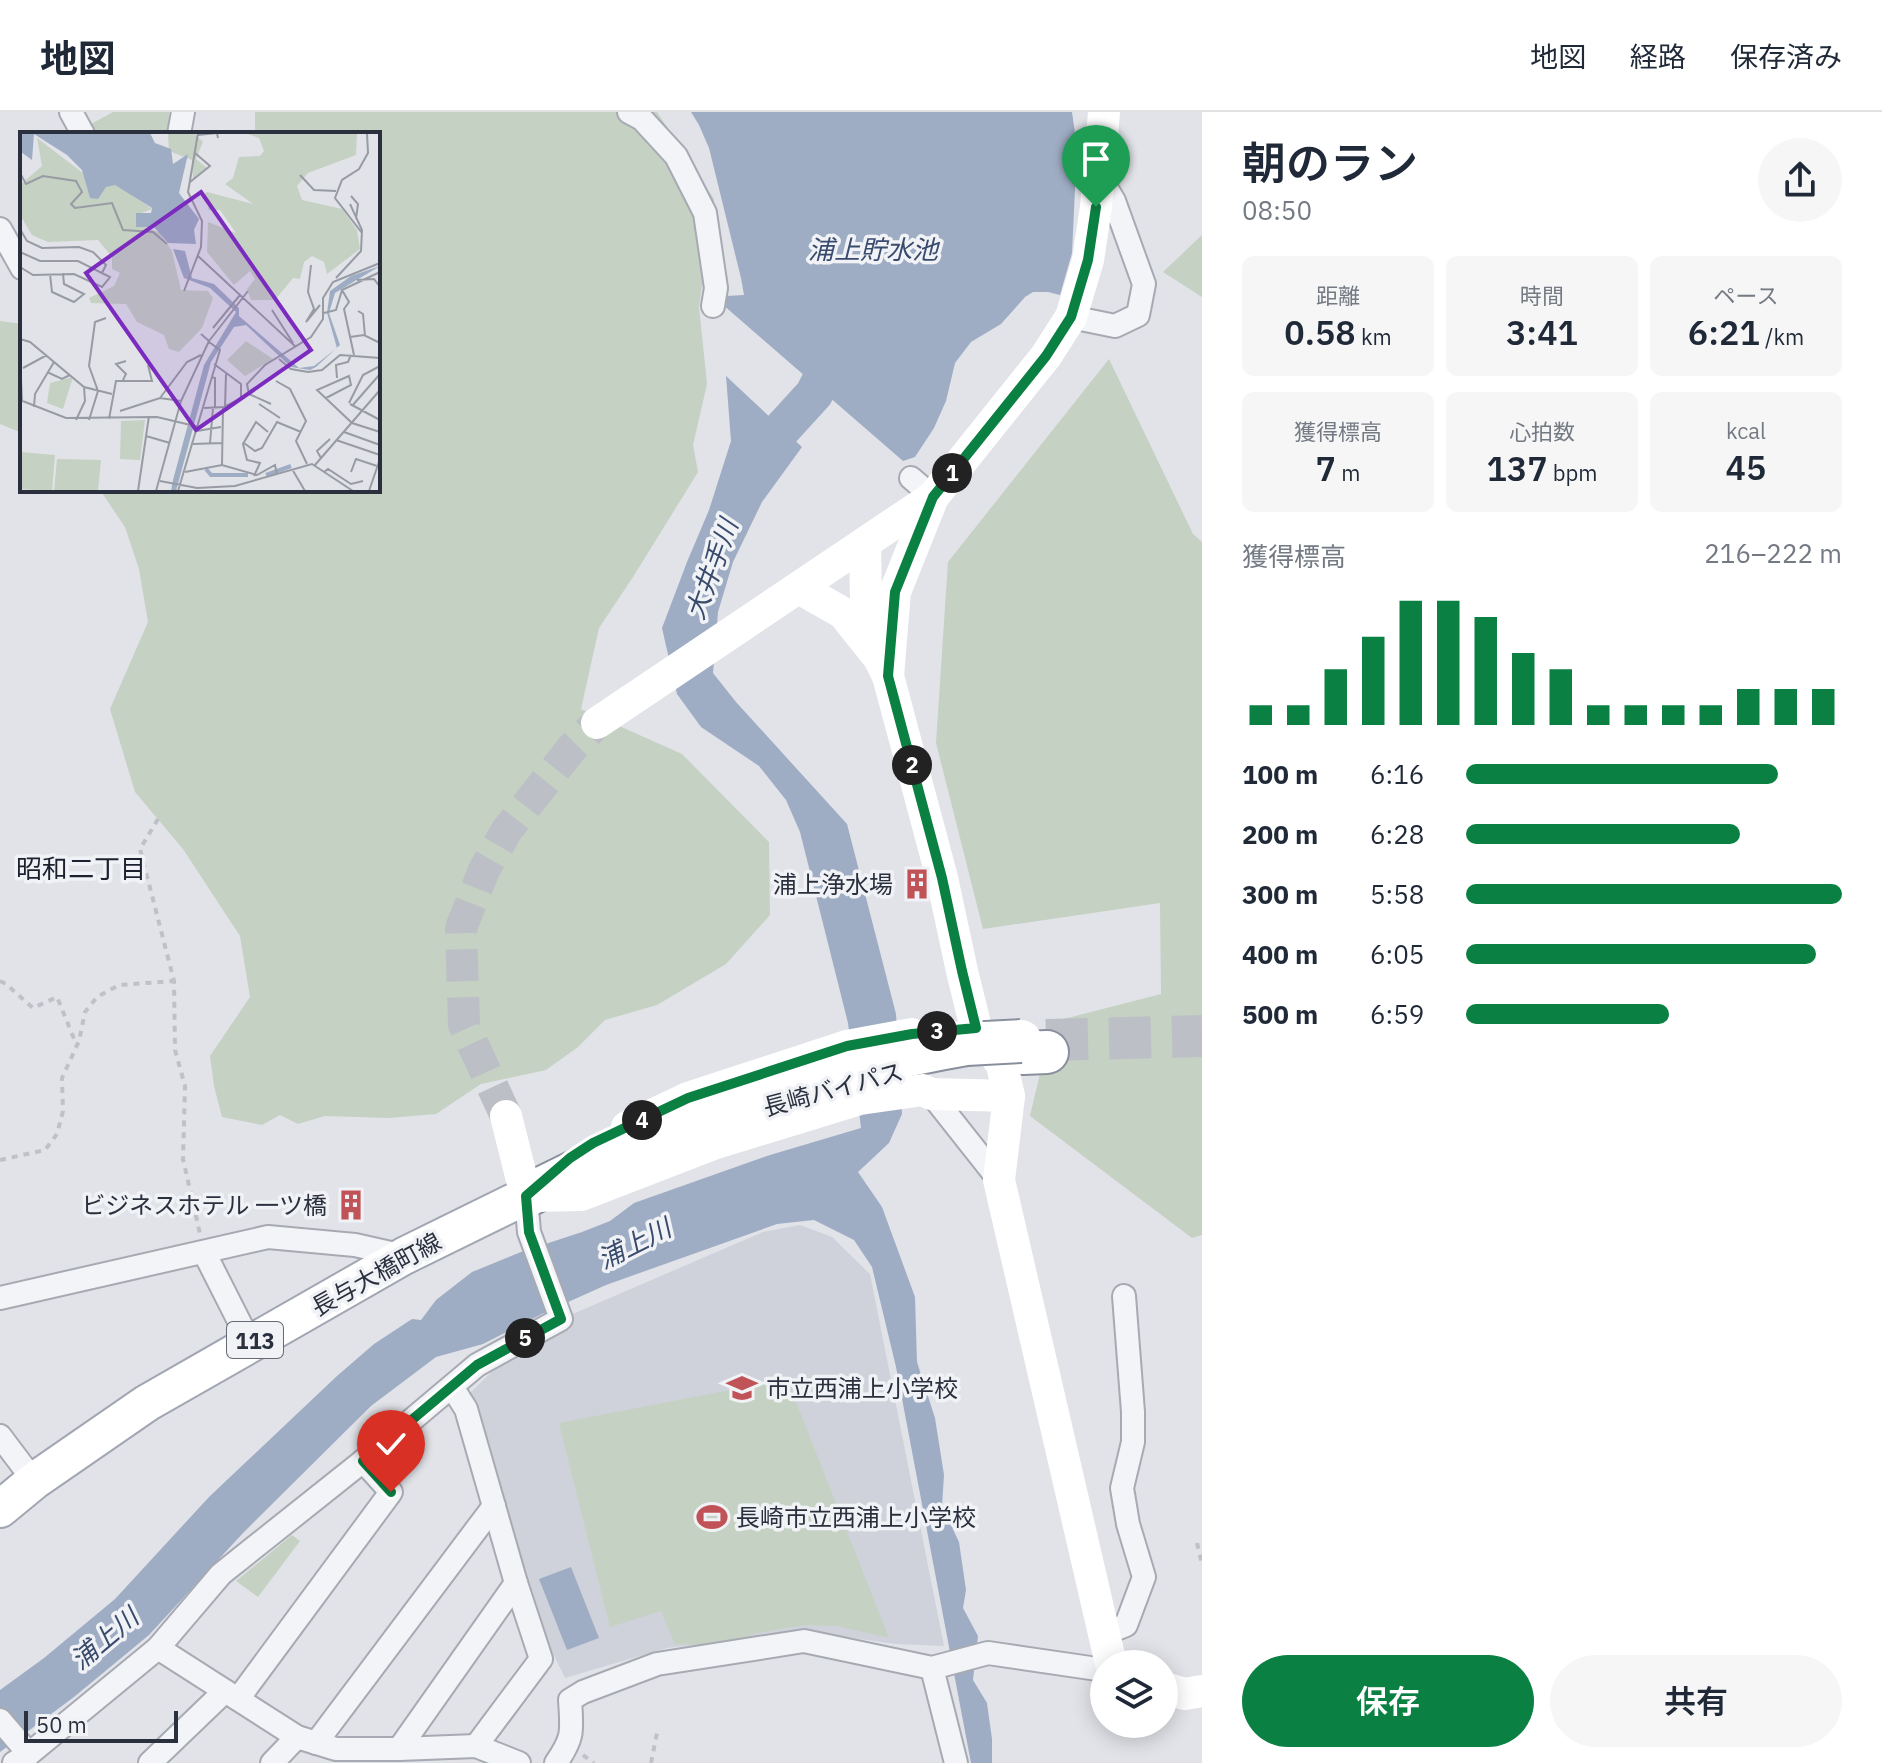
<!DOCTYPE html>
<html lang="ja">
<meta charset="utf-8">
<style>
body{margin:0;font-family:"IBM Plex Sans","Noto Sans JP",sans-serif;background:#f6f6f7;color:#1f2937;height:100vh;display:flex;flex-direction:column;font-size:30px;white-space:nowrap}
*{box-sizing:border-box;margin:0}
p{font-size:26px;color:#747a83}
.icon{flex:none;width:44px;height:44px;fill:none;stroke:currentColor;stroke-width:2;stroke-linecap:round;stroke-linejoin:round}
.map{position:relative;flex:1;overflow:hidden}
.details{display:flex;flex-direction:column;background:#fff;width:680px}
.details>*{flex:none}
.fabs{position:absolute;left:1090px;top:1538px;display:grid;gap:16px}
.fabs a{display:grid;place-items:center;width:88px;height:88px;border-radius:50%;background:#fff;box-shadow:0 4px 20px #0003;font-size:40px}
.scale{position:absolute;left:24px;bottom:20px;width:154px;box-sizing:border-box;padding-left:8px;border:4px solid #2b303e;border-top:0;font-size:22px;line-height:28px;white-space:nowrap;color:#2b303e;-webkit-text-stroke:6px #f0f2f6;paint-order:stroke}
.pin{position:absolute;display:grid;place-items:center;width:68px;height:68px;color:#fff;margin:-82px -34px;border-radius:50% 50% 50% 0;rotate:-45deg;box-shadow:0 0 8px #0007}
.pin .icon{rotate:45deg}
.km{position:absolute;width:40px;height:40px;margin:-20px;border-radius:50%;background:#222;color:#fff;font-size:22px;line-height:40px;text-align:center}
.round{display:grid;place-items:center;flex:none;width:84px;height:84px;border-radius:42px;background:#f6f6f7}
.headline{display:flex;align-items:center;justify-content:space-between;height:136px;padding:0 40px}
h1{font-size:44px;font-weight:600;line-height:60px}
.metrics{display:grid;grid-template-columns:repeat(3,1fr);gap:12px;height:136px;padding:8px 40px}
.metrics div{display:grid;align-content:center;border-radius:12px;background:#f6f6f7;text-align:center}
.metrics b{font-size:34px;font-weight:600}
.metrics small{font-size:22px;font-weight:400}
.metrics p{font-size:22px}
.chart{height:224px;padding:16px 40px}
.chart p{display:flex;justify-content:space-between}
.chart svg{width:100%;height:144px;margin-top:8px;stroke:#0b8043;stroke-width:6}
.cta{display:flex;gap:16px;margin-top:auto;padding:16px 40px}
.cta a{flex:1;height:92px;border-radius:48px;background:#0b8043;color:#fff;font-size:32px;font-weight:600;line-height:92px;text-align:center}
.cta a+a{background:#f6f6f7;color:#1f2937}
ul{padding:0 40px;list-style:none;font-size:26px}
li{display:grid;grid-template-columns:128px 96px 1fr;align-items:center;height:60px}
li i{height:20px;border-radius:10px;background:#0b8043}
header{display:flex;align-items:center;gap:48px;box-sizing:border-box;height:112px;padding:0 40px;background:#fff;border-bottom:2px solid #e0e1e3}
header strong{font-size:38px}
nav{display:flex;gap:44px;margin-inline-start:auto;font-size:28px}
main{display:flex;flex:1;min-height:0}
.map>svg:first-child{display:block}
.built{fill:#cfd2da}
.green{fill:#c5d1c3}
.water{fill:#9fadc4}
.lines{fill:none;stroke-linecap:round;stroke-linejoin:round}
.river{stroke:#9fadc4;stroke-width:38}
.secondary-tunnel{stroke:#bdbfc6;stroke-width:32;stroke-dasharray:32 16;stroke-linecap:butt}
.highway-tunnel{stroke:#bdbfc6;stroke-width:42;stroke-dasharray:42 21;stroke-linecap:butt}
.street-casing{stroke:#a7aab2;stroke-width:26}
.primary-casing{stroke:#a1a6b2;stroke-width:40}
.highway-casing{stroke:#8a8f9d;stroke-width:46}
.path{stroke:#bfc1c7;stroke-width:4;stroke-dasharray:6 6;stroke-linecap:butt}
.street{stroke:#f3f4f7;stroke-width:22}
.secondary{stroke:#fff;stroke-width:32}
.primary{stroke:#fff;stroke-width:36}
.highway{stroke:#fff;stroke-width:42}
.highway-bridge-casing{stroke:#8a8f9d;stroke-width:46;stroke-linecap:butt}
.secondary-bridge{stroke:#fff;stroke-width:32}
.highway-bridge{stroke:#fff;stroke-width:42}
.route-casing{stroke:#fff;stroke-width:16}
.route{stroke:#0b8043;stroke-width:10}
.labels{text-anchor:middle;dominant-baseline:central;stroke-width:7;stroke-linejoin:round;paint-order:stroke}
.shield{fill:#f0f2f6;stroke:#666a75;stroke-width:2}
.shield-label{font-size:22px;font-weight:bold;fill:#2b303e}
.poi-label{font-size:24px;fill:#2b303e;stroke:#f0f2f6;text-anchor:end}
.street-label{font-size:24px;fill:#2b303e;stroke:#f0f2f6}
.water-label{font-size:26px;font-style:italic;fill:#394b6d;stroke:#f0f2f6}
.neighbourhood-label{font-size:26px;fill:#1d212f;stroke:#f0f2f6}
.inset-river{fill:none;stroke:#9fadc4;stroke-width:4}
.inset-road{fill:none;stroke:#989ba4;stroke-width:2}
.view{fill:#7b2cbf;fill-opacity:0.15;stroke:#7b2cbf;stroke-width:4}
.inset-edge{fill:none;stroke:#2b303e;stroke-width:4}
</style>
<header>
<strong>地図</strong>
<nav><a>地図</a><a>経路</a><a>保存済み</a></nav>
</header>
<main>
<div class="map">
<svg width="1202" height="1651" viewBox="0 0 1202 1651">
<rect width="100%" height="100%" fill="#e1e3e8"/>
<polygon class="built" points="800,1113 832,1125 870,1162 944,1534 895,1532 813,1520 667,1536 565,1566 523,1480 470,1281 502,1250 561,1207 763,1120"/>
<g class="green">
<polygon points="113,0 169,0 168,22 96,22 91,12"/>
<polygon points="255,0 657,0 714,87 699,195 707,272 693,333 698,360 633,465 599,516 581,597 682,642 769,730 770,803 726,852 657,893 605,908 578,935 546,958 481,972 436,1002 389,1006 325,1004 298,1012 280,1003 262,1013 222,1005 214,974 210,944 250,885 240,824 183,737 135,680 110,597 148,510 139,457 125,415 100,378 378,378 378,22 253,22 255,19"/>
<polygon points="1202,123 1202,185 1163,160"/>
<polygon points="0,209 22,212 22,321 0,312"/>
<polygon points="1109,247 1193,422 1202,430 1202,1123 1192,1126 1030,1004 1052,910 1161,882 1160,791 983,817 936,631 948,450"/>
<polygon points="787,1267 889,1526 837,1514 805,1513 758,1521 718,1534 675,1532 661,1499 610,1515 559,1311"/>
<polygon points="292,1423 300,1429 258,1485 236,1469"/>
</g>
<g class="water">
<polygon points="691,0 1072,0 1077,35 1072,141 1060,183 1048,180 1033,180 1025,185 1001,212 971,230 955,251 946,289 934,316 915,345 903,349 722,192 726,184 744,183 741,166 709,36 699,13"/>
<polygon points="726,264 802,335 762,390 733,450 718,500 713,561 736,590 847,712 896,902 902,1002 889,1031 858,1060 882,1095 915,1185 917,1250 935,1306 944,1363 942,1394 959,1430 966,1478 963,1496 978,1524 973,1568 987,1591 992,1627 992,1651 971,1651 896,1255 872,1155 854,1128 814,1108 777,1112 606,1173 546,1200 483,1232 436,1245 371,1294 243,1421 149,1523 74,1585 0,1640 0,1578 44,1546 115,1487 209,1385 337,1264 374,1232 412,1207 421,1208 436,1188 472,1160 521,1140 582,1120 610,1109 634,1091 770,1043 861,1016 848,911 800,720 786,688 759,654 701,615 677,582 662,516 687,450 709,398 731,329"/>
<polygon points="571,1455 599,1526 567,1538 539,1467"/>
</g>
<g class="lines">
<polyline class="river" points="755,358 772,328 814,282 840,231"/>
<polyline class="secondary-tunnel" points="506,1004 464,913 461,816 484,758 507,718 572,636 597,611"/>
<polyline class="highway-tunnel" points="1046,928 1202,924"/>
<g class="street-casing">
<g id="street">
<polyline points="71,0 83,22"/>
<polyline points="629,0 642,7 676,44 705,101 716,176 713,194"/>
<polyline points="179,22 183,0"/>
<polyline points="0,117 22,156"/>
<polyline points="1071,205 1115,214 1138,203 1144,172 1114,89 1099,64"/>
<polyline points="911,366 933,385"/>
<polyline points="931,982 999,1068"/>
<polyline points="204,1140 250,1231"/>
<polyline points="0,1186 268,1125 355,1133 404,1144"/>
<polyline points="452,1275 466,1297 516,1471 541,1547 476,1634"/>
<polyline points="0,1324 34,1369"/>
<polyline points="1104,1522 1126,1513 1144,1465 1128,1412 1122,1376 1133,1330 1133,1300 1124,1184"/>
<polyline points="158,1536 297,1625 336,1637 399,1637 476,1634 519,1651"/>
<polyline points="932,1556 956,1651"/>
<polyline points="238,1587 391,1380 363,1349"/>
<polyline points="0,1608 29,1642"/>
<polyline points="316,1631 494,1394"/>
<polyline points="399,1637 516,1471"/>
<polyline points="14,1651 29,1642 158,1536 221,1462 363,1349 477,1253 561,1207 529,1120 526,1084"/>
<polyline points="150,1651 225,1579"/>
<polyline points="272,1651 297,1625"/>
<path d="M556 1651C574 1625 572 1619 570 1588L583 1580 657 1552 804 1529 932 1556 988 1541 1104 1558"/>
</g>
</g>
<g class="primary-casing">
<polyline id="primary" points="0,1397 34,1369 147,1291 404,1144 526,1084"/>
</g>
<g class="highway-casing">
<g id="highway">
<polyline points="1023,941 1047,940"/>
<path d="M526 1084C559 1068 592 1051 626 1036 735 988 849 952 966 932"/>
</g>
</g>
<g class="path">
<polyline points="158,707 140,737 174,869 175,938 185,974 183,1047 200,1122"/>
<polyline points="0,869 6,872 33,896 57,885 77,934"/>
<polyline points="0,1048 45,1038 57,1022 63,999 62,966 79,929 85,900 97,885 119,873 174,869"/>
<polyline points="1197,1431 1202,1452"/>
<polyline points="583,1643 594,1651"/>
<polyline points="651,1651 657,1621"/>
</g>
<use href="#street" class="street"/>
<g class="secondary">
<polyline points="865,431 866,489 876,535"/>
<polyline points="799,476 843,501 879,546 888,564 942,766 962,859 976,916 1002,953 1009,984 999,1068 1111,1552"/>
<polyline points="888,564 895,480 933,385"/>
<polyline points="597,611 933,385 1046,244 1071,205 1088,148 1096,95 1104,0"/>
<polyline points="506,1004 526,1084"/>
<polyline points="627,1015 688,986 847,934"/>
<polyline points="534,1084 581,1083 713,1032 860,987 923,978 931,982 1009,984"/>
<polyline points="1164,1576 1185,1582 1202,1579"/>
</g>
<use href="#primary" class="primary"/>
<use href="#highway" class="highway"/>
<g class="highway-bridge-casing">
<polyline id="highway-bridge" points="966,932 1021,929"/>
</g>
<polyline class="secondary-bridge" points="847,934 912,922"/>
<use href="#highway-bridge" class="highway-bridge"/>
</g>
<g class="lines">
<g class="route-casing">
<polyline id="route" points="391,1380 363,1349 477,1253 561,1207 529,1120 526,1084 570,1046 593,1031 688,986 847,934 912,922 976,916 962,859 942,766 888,564 895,480 933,385 1046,244 1071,205 1088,148 1096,95"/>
</g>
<use href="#route" class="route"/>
</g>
<defs>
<g id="building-bare" transform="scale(2.4)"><path d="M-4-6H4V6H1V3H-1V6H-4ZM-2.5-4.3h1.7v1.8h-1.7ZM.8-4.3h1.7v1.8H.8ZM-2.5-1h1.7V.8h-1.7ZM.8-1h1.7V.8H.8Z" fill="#c05357" stroke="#f0f2f6" stroke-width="2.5" paint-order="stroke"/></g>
<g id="school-bare" transform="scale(2.4)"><path d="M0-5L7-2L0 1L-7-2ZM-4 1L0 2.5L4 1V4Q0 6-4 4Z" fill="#c05357" stroke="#f0f2f6" stroke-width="2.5" paint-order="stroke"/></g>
<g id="stadium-bare" transform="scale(2.4)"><path d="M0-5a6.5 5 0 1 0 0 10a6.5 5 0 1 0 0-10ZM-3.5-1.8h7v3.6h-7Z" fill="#c05357" stroke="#f0f2f6" stroke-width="2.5" paint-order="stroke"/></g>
</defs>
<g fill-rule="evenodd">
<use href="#building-bare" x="917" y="772"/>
<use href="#building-bare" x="351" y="1093"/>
<use href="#school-bare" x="742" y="1276"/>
<use href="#stadium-bare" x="712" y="1405"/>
</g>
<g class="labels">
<rect class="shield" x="227" y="1210" width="56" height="36" rx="6"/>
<g class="shield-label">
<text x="255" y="1228">113</text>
</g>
<g class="poi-label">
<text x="893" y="772">浦上浄水場</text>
<text x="327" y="1093">ビジネスホテル 一ツ橋</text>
<text x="766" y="1276" text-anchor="start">市立西浦上小学校</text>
<text x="736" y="1405" text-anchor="start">長崎市立西浦上小学校</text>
</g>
<g class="street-label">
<text transform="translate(833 977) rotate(-15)">長崎バイパス</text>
<text transform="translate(376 1162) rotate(-29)">長与大橋町線</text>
</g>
<g class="water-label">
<text x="873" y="137">浦上貯水池</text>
<text transform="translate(711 457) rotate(-70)">大井手川</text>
<text transform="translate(634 1131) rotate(-27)">浦上川</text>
<text transform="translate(104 1526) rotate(-40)">浦上川</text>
</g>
<g class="neighbourhood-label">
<text x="81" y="756">昭和二丁目</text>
</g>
</g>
<g transform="translate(20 20)">
<rect width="360" height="360" fill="#e1e3e8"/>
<path d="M148 1H174L183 10 176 27 187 36 173 47 172 28 149 19ZM225 1H337L336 23 288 41 277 54 282 68 322 77 337 98 340 117 307 142 304 130 292 124 284 130 280 147 273 146 255 168H231L227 157 235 147 230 139 214 153 187 120 188 90 216 101 200 78H188L189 71 182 64 187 60 233 72 205 52 213 46 219 25 240 24 244 19 239 6ZM17 6 80 54 96 52 132 77 116 83 118 92 140 101 152 119 161 158 188 159 193 166 182 196 159 220 149 217 144 203 117 190 106 172 71 171 69 166 94 154 100 141 92 137V125L78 108 28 110 12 103 0 83V53L22 34ZM226 209 253 227 225 244 207 228ZM53 245 43 277 27 271 30 251ZM125 288 120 328 100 327 101 289ZM0 320 35 323 32 359 0 357ZM37 327 81 328 78 359H34Z" fill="#c5d1c3"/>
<path d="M0 1H130L135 11 151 17 153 32 168 22 159 61 179 87 174 98 176 112 148 111 134 95H116V81H131L132 76 95 53 86 55 78 67 70 66 62 38 47 23 14 2 12 28 1 20ZM153 117 165 119 172 146 194 152 219 176V184L279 236 294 234 317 216 307 181 310 159 331 144 360 134 315 161 309 181 320 213 296 235 290 238 271 235 226 193 214 195 191 230 156 359H151L153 348 184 233 216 180 190 156 164 146Z" fill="#9fadc4"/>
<path class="inset-river" d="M186 337 191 343H228M246 343 271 334"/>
<path class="inset-road" d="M178 3 197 1 198 6M0 41 6 52 23 44 56 49 62 60 51 72 55 76 92 71 103 98 133 100 147 112M280 43 294 58 316 59M170 50 190 34 175 21M331 64 338 72 336 87M0 97 7 109 22 116 59 115 73 120 86 133 82 141M342 101 315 66 322 48 339 37 348 21 347 1M0 120 20 129H58L90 145 82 155 54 142 13 143 0 135M178 124 276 215M291 133 288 160 294 177 286 190 300 173M30 142 32 160 54 170 64 162 44 152 43 141M316 146 341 119 342 98 330 72M337 148 354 147 360 155M322 158 329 170 324 177 334 223M164 159 181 115 182 89 168 60 178 1M252 178 273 211M338 179 343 182 345 204M304 181 316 178 322 158 360 140M193 196 220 163M330 205 344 203 360 211M0 207 10 210 64 255 92 262M189 209 228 159M0 226 2 269M259 227 271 237 288 240 302 238 320 223 360 226M194 232 221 252V265M3 236 27 223M27 240 42 247 50 243M191 245 195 246V276M317 246 316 233 328 230 331 223M103 248 106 242 96 232 106 229M256 249 270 257 286 289 276 309 287 332M229 262 227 252 245 233 291 205 303 187V166L313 150 360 131M140 266 167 230 181 223M306 266 331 253 329 244 297 258 314 274 332 291 360 300M0 268 46 286 137 285 179 295M329 271 343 243 360 234M239 272 260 286M330 272 360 288M332 274 360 242M14 275 15 262 34 230M205 275 206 242M184 276 204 275 229 262 251 272M100 279 140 266 161 269M89 287 96 249H132L128 233M56 288 65 269 64 255M69 288 78 259 69 234 75 190 86 186M177 299 201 295M324 300 360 313M126 304 150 311M316 308 360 323M190 311 193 276M224 311 235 319 242 316 257 290 281 300M173 312 202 311M301 326 297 319 310 307M202 333 203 276M295 333 360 258M272 337 285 359M165 340 202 333 237 343 255 333 257 343M304 340 308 337 331 352 343 349M331 340 336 327 360 335M234 344 240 331 227 328 223 312 236 290 248 300M140 349 177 356 215 354 292 332 333 359M118 359 129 284M136 359 161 269 189 209 181 202M158 359 200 218 189 210M349 359 360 327"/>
<path class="view" d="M181 60 291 218 176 298 66 141Z"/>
<rect width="360" height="360" class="inset-edge"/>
</g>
</svg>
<div class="fabs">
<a><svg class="icon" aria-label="layers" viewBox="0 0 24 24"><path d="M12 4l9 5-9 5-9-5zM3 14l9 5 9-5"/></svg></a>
</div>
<div class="scale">50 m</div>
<div class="pin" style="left:1096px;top:95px;background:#1e9e55"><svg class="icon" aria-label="arrive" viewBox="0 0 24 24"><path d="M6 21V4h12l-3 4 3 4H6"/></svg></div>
<div class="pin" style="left:391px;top:1380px;background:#d93025"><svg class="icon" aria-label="check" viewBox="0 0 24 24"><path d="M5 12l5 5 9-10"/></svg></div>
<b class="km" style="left:952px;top:361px">1</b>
<b class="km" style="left:912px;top:653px">2</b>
<b class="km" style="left:937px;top:919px">3</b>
<b class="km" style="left:642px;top:1008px">4</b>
<b class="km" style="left:525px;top:1226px">5</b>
</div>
<section class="details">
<div class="headline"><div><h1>朝のラン</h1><p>08:50</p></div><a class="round"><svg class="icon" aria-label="share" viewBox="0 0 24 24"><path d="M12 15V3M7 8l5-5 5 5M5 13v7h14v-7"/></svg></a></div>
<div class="metrics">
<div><p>距離</p><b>0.58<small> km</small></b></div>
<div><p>時間</p><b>3:41</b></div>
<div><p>ペース</p><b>6:21<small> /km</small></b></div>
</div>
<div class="metrics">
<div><p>獲得標高</p><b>7<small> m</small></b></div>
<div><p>心拍数</p><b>137<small> bpm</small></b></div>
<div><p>kcal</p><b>45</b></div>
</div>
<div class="chart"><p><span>獲得標高</span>216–222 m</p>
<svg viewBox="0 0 160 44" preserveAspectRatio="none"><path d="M5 44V38M15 44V38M25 44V27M35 44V17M45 44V6M55 44V6M65 44V11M75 44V22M85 44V27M95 44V38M105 44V38M115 44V38M125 44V38M135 44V33M145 44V33M155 44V33"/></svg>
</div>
<ul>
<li><b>100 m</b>6:16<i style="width:83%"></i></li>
<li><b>200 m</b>6:28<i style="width:73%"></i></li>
<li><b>300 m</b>5:58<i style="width:100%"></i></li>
<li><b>400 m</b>6:05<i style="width:93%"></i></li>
<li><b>500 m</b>6:59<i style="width:54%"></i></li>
</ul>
<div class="cta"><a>保存</a><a>共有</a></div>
</section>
</main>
